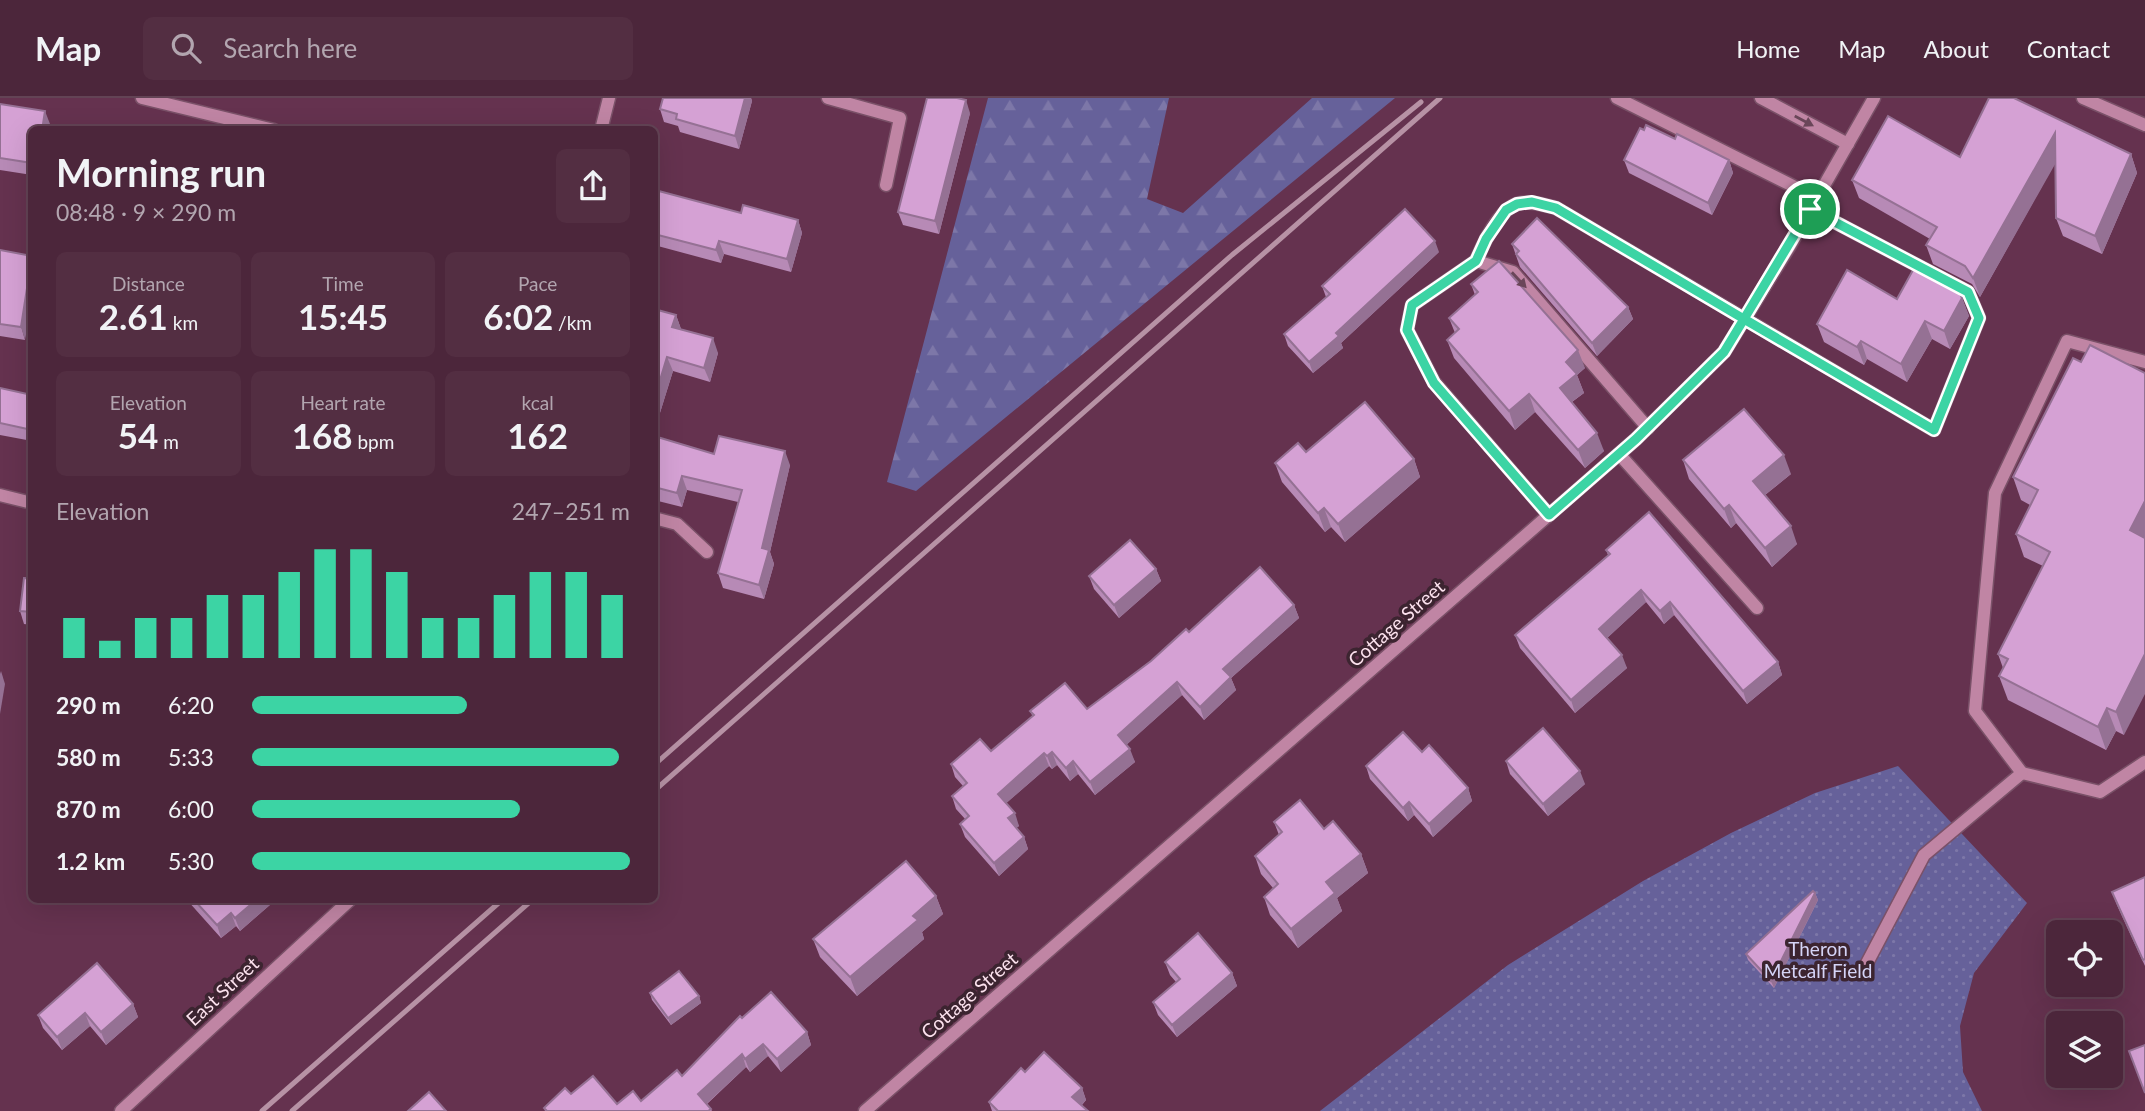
<!DOCTYPE html>
<meta charset="utf-8">
<style>
body{margin:0;font-family:Lato,sans-serif;background:#532e42;color:#f1f3f6;height:100vh;display:flex;flex-direction:column;font-size:26px;white-space:nowrap}
*{box-sizing:border-box;margin:0}
p{font-size:23px;color:#b2a5af}
.icon{flex:none;width:38px;height:38px;fill:none;stroke:currentColor;stroke-width:2;stroke-linecap:round;stroke-linejoin:round}
.map{position:relative;flex:1;overflow:hidden}
.side{position:absolute;left:28px;top:28px;width:630px;height:777px;display:flex;flex-direction:column;background:#4c263b;border-radius:10px;box-shadow:0 7px 28px #0002,0 0 0 2px #634355}
.side>*{flex:none}
.buttons{position:absolute;left:2046px;top:822px;display:grid;gap:14px}
.buttons a{display:grid;place-items:center;width:77px;height:77px;border-radius:10px;background:#4c263b;box-shadow:0 7px 28px #0002,0 0 0 2px #634355;font-size:35px}
.pin{position:absolute;display:grid;place-items:center;width:60px;height:60px;color:#fff;margin:-30px;border:4px solid #fff;border-radius:50%;box-shadow:0 2px 7px #0007}
.round{display:grid;place-items:center;flex:none;width:74px;height:74px;border-radius:10px;background:#532e42}
.summary{display:flex;align-items:center;justify-content:space-between;height:119px;padding:0 28px}
h1{font-size:38px;font-weight:700;line-height:52px}
.stats{display:grid;grid-template-columns:repeat(3,1fr);gap:10px;height:119px;padding:7px 28px}
.stats div{display:grid;align-content:center;border-radius:10px;background:#532e42;text-align:center}
.stats b{font-size:35px;font-weight:700}
.stats small{font-size:19px;font-weight:400}
.stats p{font-size:19px}
.chart{height:196px;padding:14px 28px}
.chart p{display:flex;justify-content:space-between}
.chart svg{width:100%;height:126px;margin-top:7px;stroke:#3cd4a4;stroke-width:6}
ul{padding:0 28px;list-style:none;font-size:23px}
li{display:grid;grid-template-columns:112px 84px 1fr;align-items:center;height:52px}
li i{height:18px;border-radius:9px;background:#3cd4a4}
header{display:flex;align-items:center;gap:42px;box-sizing:border-box;height:98px;padding:0 35px;background:#4c263b;border-bottom:2px solid #634355}
header strong{font-size:33px}
nav{display:flex;gap:38px;margin-inline-start:auto;font-size:24px}
.search{width:490px;height:63px;background:#532e42;display:flex;align-items:center;gap:18px;box-sizing:border-box;padding:0 24px;border-radius:10px;color:#b2a5af;font-size:26px}
.map>svg:first-child{display:block}
.forest{fill:url(#forest-firs)}
.park{fill:url(#park-dots)}
.lines{fill:none;stroke-linecap:round;stroke-linejoin:round}
.minor-casing{stroke:#7a5168;stroke-width:15}
.minor{stroke:#c085a4;stroke-width:12}
.rail{stroke:#b792a5;stroke-width:5}
.wall{fill:#b78ab6}
.shaded-wall{fill:#957194}
.building{fill:#d5a1d4;stroke:#957194;stroke-width:2}
.oneway{fill:#6a4659}
.route-casing{stroke:#fff;stroke-width:14}
.route{stroke:#3cd4a4;stroke-width:9}
.labels{text-anchor:middle;dominant-baseline:central;stroke-width:7;stroke-linejoin:round;paint-order:stroke}
.street-label{font-size:19px;fill:#fce2ee;stroke:#3c2430}
.park-label{font-size:19px;fill:#d5d4f7;stroke:#3c2430}
</style>
<header>
<strong>Map</strong>
<div class="search"><svg class="icon" aria-label="search" viewBox="0 0 24 24"><circle cx="10" cy="10" r="6"/><path d="M15 15l6 6"/></svg>Search here</div>
<nav><a>Home</a><a>Map</a><a>About</a><a>Contact</a></nav>
</header>
<div class="map">
<svg width="2145" height="1013" viewBox="0 0 2145 1013">
<defs>
<pattern id="forest-firs" width="22" height="20" patternUnits="userSpaceOnUse" patternTransform="scale(1.75)"><rect width="22" height="20" fill="#66619a"/><path d="M5 1l3.5 6h-7zM16 11l3.5 6h-7z" fill="#7d77a8"/></pattern>
<pattern id="park-dots" width="8" height="8" patternUnits="userSpaceOnUse" patternTransform="scale(1.75)"><rect width="8" height="8" fill="#66619a"/><path d="M2 2h.1M6 6h.1" fill="none" stroke="#7d77a8" stroke-width="1.8" stroke-linecap="round"/></pattern>
</defs>
<rect width="100%" height="100%" fill="#65324f"/>
<polygon class="forest" points="988,0 1169,0 1147,101 1183,115 1312,0 1395,0 916,393 887,384"/>
<polygon class="park" points="1898,668 2027,805 1974,875 1960,928 1963,974 1982,1013 1320,1013 1508,867 1643,783 1731,735 1815,695"/>
<g class="lines">
<g class="minor-casing">
<g id="minor">
<polyline points="142,0 274,32"/>
<polyline points="828,0 900,20 886,87"/>
<polyline points="1617,0 1817,100"/>
<polyline points="1761,0 1848,46"/>
<polyline points="2083,0 2145,27"/>
<polyline points="601,32 609,0"/>
<path d="M1476 163C1483 146 1498 112 1517 106 1530 102 1544 107 1556 110L1934 332 1979 220 1968 194 1810 111"/>
<polyline points="1619,356 1757,510"/>
<polyline points="0,397 32,405"/>
<polyline points="1549,417 1434,284 1407,232 1412,207 1476,163 1513,174 1648,330"/>
<polyline points="654,420 677,426 707,454"/>
<polyline points="2022,675 2100,694 2145,664"/>
<polyline points="1866,867 1924,757 2022,675 1975,613 1995,395 2067,243 2145,264"/>
<polyline points="121,1013 350,802"/>
<polyline points="865,1013 1636,341 1724,254 1789,149 1874,0"/>
</g>
</g>
<use href="#minor" class="minor"/>
<g class="rail">
<polyline points="654,667 1232,157 1421,4"/>
<polyline points="654,693 1440,0"/>
<polyline points="262,1013 502,802"/>
<polyline points="292,1013 532,802"/>
</g>
</g>
<g class="wall">
<polygon points="663,0 751,0 752,3 739,51 680,34 678,28 664,24 660,11"/>
<polygon points="0,6 50,27 32,32 32,77 0,72"/>
<polygon points="970,15 939,136 903,127 898,114"/>
<polygon points="1644,32 1675,41 1729,62 1733,75 1712,117 1629,75 1624,62"/>
<polygon points="2131,56 2137,75 2102,156 2063,138 2056,120 2055,65 1980,199 1972,186 1933,166 1926,147 1930,141 1859,100 1852,82 1960,59"/>
<polygon points="655,92 741,115 798,122 802,135 791,174 724,156 721,165 654,147"/>
<polygon points="1512,146 1628,209 1633,221 1597,258 1520,169"/>
<polygon points="0,152 25,242 0,238"/>
<polygon points="1439,154 1341,245 1343,250 1313,275 1288,248 1284,236 1326,199 1322,188"/>
<polygon points="1471,186 1585,270 1577,277 1584,295 1572,304 1604,353 1585,370 1535,314 1515,332 1454,260 1447,242 1455,235 1449,220 1475,197"/>
<polygon points="1962,200 1969,218 1950,251 1932,241 1907,284 1867,261 1864,267 1824,244 1817,226 1897,201"/>
<polygon points="654,211 676,217 681,231 718,255 710,284 673,273 654,334"/>
<polygon points="2081,264 2124,637 2116,633 2106,652 2008,602 1999,578 2003,570 1998,556 2043,468 2024,459 2016,436 2030,407 2021,402 2013,379"/>
<polygon points="0,290 32,297 32,343 0,337"/>
<polygon points="654,338 714,356 790,367 770,454 774,466 764,501 723,490 718,475 738,404 687,392 682,409 654,402"/>
<polygon points="1306,354 1414,361 1420,379 1345,444 1331,429 1325,434 1282,384 1275,365"/>
<polygon points="1683,362 1791,376 1765,397 1797,446 1772,469 1736,425 1731,430 1689,381"/>
<polygon points="1606,452 1778,564 1782,577 1747,606 1674,517 1664,526 1646,504 1607,540 1627,570 1575,615 1520,550 1515,537 1608,457"/>
<polygon points="1156,471 1161,483 1119,520 1094,491 1089,478"/>
<polygon points="32,481 32,527 24,526 20,513"/>
<polygon points="1294,507 1299,520 1231,580 1236,592 1204,622 1182,597 1126,647 1135,664 1095,697 1078,676 1070,683 1057,667 1052,671 1049,668 1006,705 1019,728 1016,730 1024,739 1028,751 999,778 965,739 960,726 966,722 956,711 952,698 963,688 955,679 951,666 991,653 1033,619 1030,613 1087,611 1189,534"/>
<polygon points="1422,654 1468,690 1472,703 1433,739 1414,717 1408,723 1370,681 1366,668"/>
<polygon points="1506,663 1585,686 1548,718 1510,676"/>
<polygon points="1274,724 1324,731 1361,756 1368,775 1337,800 1342,813 1298,850 1270,817 1264,799 1273,790 1261,776 1255,758 1279,737"/>
<polygon points="2145,779 2145,868 2117,807 2112,794"/>
<polygon points="1815,795 1818,802 1774,890 1748,862 1746,856"/>
<polygon points="936,798 943,816 922,834 924,841 857,898 820,859 813,841"/>
<polygon points="187,802 269,802 271,806 240,833 236,828 221,840"/>
<polygon points="1165,864 1232,875 1237,888 1177,939 1158,917 1153,904 1176,884 1170,877"/>
<polygon points="650,895 699,898 701,905 671,927 652,902"/>
<polygon points="133,906 138,919 106,947 90,928 62,952 43,930 38,917"/>
<polygon points="742,920 807,934 811,947 781,974 768,958 750,974 746,969 707,1006 712,1013 545,1013 544,1010 571,996 617,1006 641,1003 682,978"/>
<polygon points="1025,974 1082,990 1086,1002 1082,1007 1088,1013 992,1013 989,1004"/>
</g>
<g class="shaded-wall">
<polygon points="745,0 751,0 752,3 739,51 735,38"/>
<polygon points="966,2 970,15 939,136 935,123"/>
<polygon points="45,13 50,26 43,26"/>
<polygon points="2055,35 2062,54 1980,199 1973,180"/>
<polygon points="2131,56 2137,75 2102,156 2095,138"/>
<polygon points="1729,62 1733,75 1712,117 1708,105"/>
<polygon points="798,122 802,135 791,174 787,161"/>
<polygon points="719,143 724,156 721,165 716,152"/>
<polygon points="1435,143 1439,154 1341,245 1343,250 1313,275 1309,264 1336,235"/>
<polygon points="32,163 32,205 25,242 21,229"/>
<polygon points="1962,200 1969,218 1950,251 1944,233"/>
<polygon points="1628,209 1633,221 1597,258 1592,245"/>
<polygon points="676,217 681,231 672,229"/>
<polygon points="1925,223 1932,241 1907,284 1901,266"/>
<polygon points="713,240 718,255 710,284 704,270"/>
<polygon points="1861,243 1867,261 1864,267 1857,249"/>
<polygon points="1578,252 1585,270 1577,277 1584,295 1566,308 1560,290 1566,264"/>
<polygon points="667,259 673,273 654,334 654,302"/>
<polygon points="1529,296 1535,314 1515,332 1509,313"/>
<polygon points="1597,335 1604,353 1585,370 1578,352"/>
<polygon points="785,353 790,367 770,454 774,466 764,501 759,487 762,450"/>
<polygon points="1784,357 1791,376 1760,401 1753,383"/>
<polygon points="1414,361 1420,379 1345,444 1338,426"/>
<polygon points="682,378 687,392 682,409 677,395"/>
<polygon points="2145,403 2145,443 2130,432"/>
<polygon points="1729,407 1736,425 1731,430 1724,411"/>
<polygon points="1324,410 1331,429 1325,434 1318,415"/>
<polygon points="1791,428 1797,446 1772,469 1765,450"/>
<polygon points="1156,471 1161,483 1119,520 1114,507"/>
<polygon points="1641,492 1646,504 1604,543 1599,531"/>
<polygon points="1670,504 1674,517 1664,526 1660,513"/>
<polygon points="1294,507 1299,520 1231,580 1236,592 1204,622 1200,609 1223,571"/>
<polygon points="2145,556 2145,596 2124,637 2116,614"/>
<polygon points="1622,557 1627,570 1575,615 1571,602"/>
<polygon points="1778,564 1782,577 1747,606 1743,593"/>
<polygon points="1,573 5,586 0,616 0,576"/>
<polygon points="1177,584 1182,597 1123,650 1118,637"/>
<polygon points="2107,610 2116,633 2106,652 2098,629"/>
<polygon points="1130,651 1135,664 1095,697 1090,684"/>
<polygon points="1052,654 1057,667 1052,671 1047,658"/>
<polygon points="1044,655 1049,668 1002,709 998,696"/>
<polygon points="1073,663 1078,676 1070,683 1066,670"/>
<polygon points="1580,673 1585,686 1548,718 1543,706"/>
<polygon points="1468,690 1472,703 1433,739 1429,726"/>
<polygon points="1409,704 1414,717 1408,723 1403,710"/>
<polygon points="1015,715 1019,728 1012,733 1008,720"/>
<polygon points="1024,739 1028,751 999,778 994,765"/>
<polygon points="1361,756 1368,775 1337,800 1342,813 1298,850 1291,831 1326,784"/>
<polygon points="1815,795 1818,802 1774,890 1771,883"/>
<polygon points="936,798 943,816 922,834 924,841 857,898 850,879 913,818"/>
<polygon points="256,802 269,802 271,806 240,833 235,820"/>
<polygon points="231,815 236,828 221,840 217,827"/>
<polygon points="1232,875 1237,888 1177,939 1172,927"/>
<polygon points="699,898 701,905 671,927 668,920"/>
<polygon points="133,906 138,919 106,947 101,934"/>
<polygon points="85,915 90,928 62,952 57,939"/>
<polygon points="807,934 811,947 781,974 777,961"/>
<polygon points="763,946 768,958 750,974 745,961"/>
<polygon points="742,956 746,969 703,1009 698,996"/>
<polygon points="1082,990 1086,1002 1077,1012 1072,999"/>
</g>
<g class="building">
<polygon points="663,0 745,0 735,38 676,21 677,16 660,11"/>
<polygon points="927,0 957,0 966,2 935,123 898,114"/>
<polygon points="1989,0 2014,0 2131,56 2095,138 2056,120 2055,35 1973,180 1965,168 1926,147 1937,129 1852,82 1888,18 1960,59"/>
<polygon points="0,6 45,13 43,26 81,32 32,32 32,65 0,60"/>
<polygon points="1646,27 1675,41 1677,36 1729,62 1708,105 1624,62 1640,30 1644,32"/>
<polygon points="655,92 741,115 743,107 798,122 787,161 719,143 716,152 654,136"/>
<polygon points="1405,111 1435,143 1336,235 1339,238 1309,264 1284,236 1330,196 1322,188"/>
<polygon points="1537,120 1628,209 1592,245 1516,156 1519,153 1512,146"/>
<polygon points="0,152 32,158 21,229 0,226"/>
<polygon points="1499,163 1578,252 1566,264 1577,276 1560,290 1597,335 1578,352 1529,296 1509,313 1447,242 1459,231 1449,220 1478,194 1471,186"/>
<polygon points="1918,163 1954,182 1962,200 1944,233 1925,223 1901,266 1861,243 1857,249 1817,226 1847,172 1897,201"/>
<polygon points="654,211 676,217 672,229 713,240 704,270 667,259 654,302"/>
<polygon points="2090,247 2145,275 2145,403 2130,432 2145,440 2145,556 2116,614 2107,610 2098,629 1999,578 2008,561 1998,556 2050,454 2016,436 2038,392 2013,379 2073,260 2081,264"/>
<polygon points="0,290 32,297 32,332 0,325"/>
<polygon points="1365,304 1414,361 1338,426 1324,410 1318,415 1275,365 1298,345 1306,354"/>
<polygon points="1744,311 1784,357 1753,383 1791,428 1765,450 1729,407 1724,411 1683,362"/>
<polygon points="654,338 714,356 719,338 785,353 762,450 769,452 759,487 718,475 742,392 682,378 677,395 654,389"/>
<polygon points="1649,414 1778,564 1743,593 1670,504 1660,513 1641,492 1599,531 1622,557 1571,602 1515,537 1610,456 1606,452"/>
<polygon points="1130,442 1156,471 1114,507 1089,478"/>
<polygon points="1260,469 1294,507 1223,571 1231,579 1200,609 1177,584 1118,637 1130,651 1090,684 1073,663 1066,670 1052,654 1047,658 1044,655 998,696 1015,715 1008,720 1024,739 994,765 960,726 969,718 952,698 967,685 951,666 980,641 991,653 1034,617 1030,613 1065,585 1087,611 1151,563 1186,531 1189,534"/>
<polygon points="24,480 32,481 32,514 20,513"/>
<polygon points="1543,630 1580,673 1543,706 1506,663"/>
<polygon points="1403,634 1422,654 1429,647 1468,690 1429,726 1409,704 1403,710 1366,668"/>
<polygon points="1300,702 1324,731 1333,723 1361,756 1326,784 1335,795 1291,831 1264,799 1278,786 1255,758 1282,734 1274,724"/>
<polygon points="906,763 936,798 913,818 918,822 850,879 813,841"/>
<polygon points="2145,779 2145,861 2143,862 2112,794"/>
<polygon points="1813,793 1815,795 1771,883 1746,856"/>
<polygon points="194,802 256,802 235,820 231,815 217,827"/>
<polygon points="1198,835 1232,875 1172,927 1153,904 1180,881 1165,864"/>
<polygon points="97,865 133,906 101,934 85,915 57,939 38,917"/>
<polygon points="679,873 699,898 668,920 650,895"/>
<polygon points="771,894 807,934 777,961 763,946 745,961 742,956 698,996 711,1011 708,1013 547,1013 544,1010 565,990 571,996 593,978 617,1006 633,993 641,1003 677,972 682,978 740,918 742,920"/>
<polygon points="2145,947 2145,995 2129,953"/>
<polygon points="1044,954 1082,990 1072,999 1088,1013 998,1013 989,1004 1021,970 1025,974"/>
<polygon points="429,994 446,1013 408,1013"/>
</g>
<defs><path id="oneway-solid" d="M-6-.8H1V-3.2L6.5 0L1 3.2V.8H-6Z" transform="scale(1.75)"/></defs>
<g class="oneway">
<use href="#oneway-solid" transform="translate(1804 23) rotate(28)"/>
<use href="#oneway-solid" transform="translate(1519 182) rotate(47)"/>
</g>
<g class="lines">
<g class="route-casing">
<polyline id="route" points="1810,111 1744,221 1556,110 1532,104 1517,106 1506,112 1486,141 1476,163 1412,207 1407,232 1434,285 1549,417 1636,341 1724,254 1744,221 1934,332 1979,220 1968,194 1810,111"/>
</g>
<use href="#route" class="route"/>
</g>
<g class="labels">
<g class="street-label">
<text transform="translate(1396 525) rotate(-41)">Cottage Street</text>
<text transform="translate(222 893) rotate(-43)">East Street</text>
<text transform="translate(969 897) rotate(-41)">Cottage Street</text>
</g>
<g class="park-label">
<text x="1818" y="850">Theron<tspan x="1818" dy="22">Metcalf Field</tspan></text>
</g>
</g>
</svg>
<div class="buttons">
<a><svg class="icon" aria-label="locate" viewBox="0 0 24 24"><circle cx="12" cy="12" r="6"/><path d="M12 2v4M12 18v4M2 12h4M18 12h4"/></svg></a>
<a><svg class="icon" aria-label="layers" viewBox="0 0 24 24"><path d="M12 4l9 5-9 5-9-5zM3 14l9 5 9-5"/></svg></a>
</div>
<div class="pin" style="left:1810px;top:111px;background:#1e9e55"><svg class="icon" aria-label="arrive" viewBox="0 0 24 24"><path d="M6 21V4h12l-3 4 3 4H6"/></svg></div>
<section class="side">
<div class="summary"><div><h1>Morning run</h1><p>08:48 · 9 × 290 m</p></div><a class="round"><svg class="icon" aria-label="share" viewBox="0 0 24 24"><path d="M12 15V3M7 8l5-5 5 5M5 13v7h14v-7"/></svg></a></div>
<div class="stats">
<div><p>Distance</p><b>2.61<small> km</small></b></div>
<div><p>Time</p><b>15:45</b></div>
<div><p>Pace</p><b>6:02<small> /km</small></b></div>
</div>
<div class="stats">
<div><p>Elevation</p><b>54<small> m</small></b></div>
<div><p>Heart rate</p><b>168<small> bpm</small></b></div>
<div><p>kcal</p><b>162</b></div>
</div>
<div class="chart"><p><span>Elevation</span>247–251 m</p>
<svg viewBox="0 0 160 44" preserveAspectRatio="none"><path d="M5 44V30M15 44V38M25 44V30M35 44V30M45 44V22M55 44V22M65 44V14M75 44V6M85 44V6M95 44V14M105 44V30M115 44V30M125 44V22M135 44V14M145 44V14M155 44V22"/></svg>
</div>
<ul>
<li><b>290 m</b>6:20<i style="width:57%"></i></li>
<li><b>580 m</b>5:33<i style="width:97%"></i></li>
<li><b>870 m</b>6:00<i style="width:71%"></i></li>
<li><b>1.2 km</b>5:30<i style="width:100%"></i></li>
</ul>
</section>
</div>
